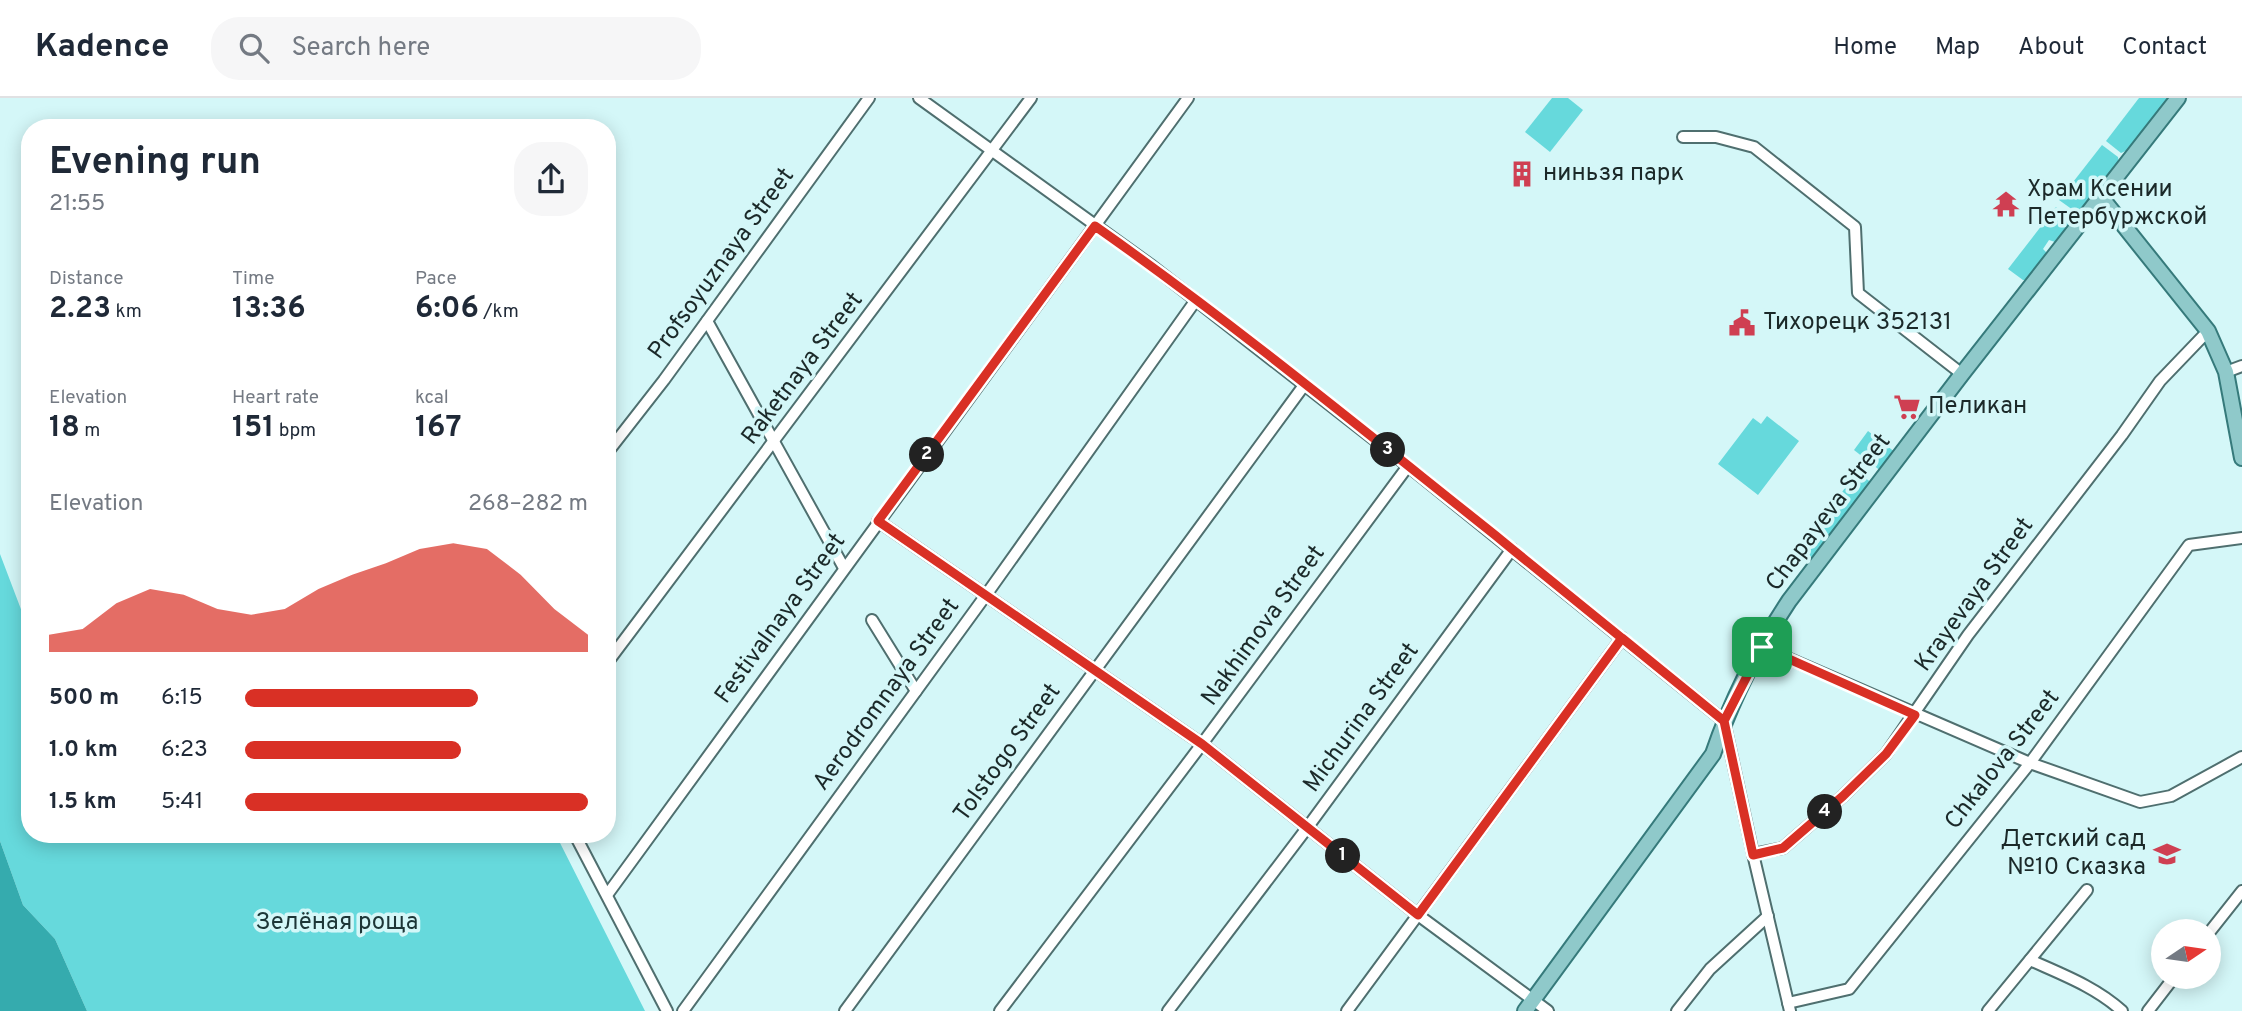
<!DOCTYPE html>
<meta charset="utf-8">
<style>
body{margin:0;font-family:Overpass,sans-serif;background:#f6f6f7;color:#1f2937;height:100vh;display:flex;flex-direction:column;font-size:26px;white-space:nowrap}
*{box-sizing:border-box;margin:0}
p{font-size:23px;color:#747a83}
.icon{flex:none;width:38px;height:38px;fill:none;stroke:currentColor;stroke-width:2;stroke-linecap:round;stroke-linejoin:round}
.map{position:relative;flex:1;overflow:hidden}
.sheet{position:absolute;left:21px;top:21px;width:595px;height:724px;display:flex;flex-direction:column;background:#fff;border-radius:28px;box-shadow:0 4px 18px #0003}
.sheet>*{flex:none}
.needle{width:46px;rotate:77deg}
.buttons{position:absolute;left:2151px;top:821px;display:grid;gap:14px}
.buttons a{display:grid;place-items:center;width:70px;height:70px;border-radius:50%;background:#fff;box-shadow:0 4px 18px #0003;font-size:35px}
.pin{position:absolute;display:grid;place-items:center;width:60px;height:60px;color:#fff;margin:-30px;border-radius:14px;box-shadow:0 4px 10px #0006}
.km{position:absolute;width:35px;height:35px;margin:-18px;border-radius:50%;background:#222;color:#fff;font-size:19px;line-height:35px;text-align:center}
.round{display:grid;place-items:center;flex:none;width:74px;height:74px;border-radius:28px;background:#f6f6f7}
.headline{display:flex;align-items:center;justify-content:space-between;height:119px;padding:0 28px}
h1{font-size:38px;font-weight:700;line-height:52px}
.metrics{display:grid;grid-template-columns:repeat(3,1fr);gap:10px;height:119px;padding:7px 28px}
.metrics div{display:grid;align-content:center}
.metrics b{font-size:30px;font-weight:700}
.metrics small{font-size:19px;font-weight:400}
.metrics p{font-size:19px}
.chart{height:196px;padding:14px 28px}
.chart p{display:flex;justify-content:space-between}
.chart svg{width:100%;height:126px;margin-top:7px;fill:#d93025;opacity:.7}
ul{padding:0 28px;list-style:none;font-size:23px}
li{display:grid;grid-template-columns:112px 84px 1fr;align-items:center;height:52px}
li i{height:18px;border-radius:9px;background:#d93025}
header{display:flex;align-items:center;gap:42px;box-sizing:border-box;height:98px;padding:0 35px;background:#fff;border-bottom:2px solid #e0e1e3}
header strong{font-size:33px}
nav{display:flex;gap:38px;margin-inline-start:auto;font-size:24px}
.search{width:490px;height:63px;background:#f6f6f7;display:flex;align-items:center;gap:18px;box-sizing:border-box;padding:0 24px;border-radius:28px;color:#747a83;font-size:26px}
.map>svg:first-child{display:block}
.green{fill:#66d9dc}
.water{fill:#35abae}
.lines{fill:none;stroke-linecap:round;stroke-linejoin:round}
.minor-casing{stroke:#4f6f6f;stroke-width:14}
.major-casing{stroke:#367a7b;stroke-width:18}
.minor{stroke:#fff;stroke-width:10}
.major{stroke:#8fc9ca;stroke-width:14}
.route-casing{stroke:#fff;stroke-width:14}
.route{stroke:#d93025;stroke-width:9}
.labels{text-anchor:middle;dominant-baseline:central;stroke-width:7;stroke-linejoin:round;paint-order:stroke}
.poi-label{font-size:24px;fill:#1b2929;stroke:#d4f7f8;text-anchor:start}
.street-label{font-size:24px;fill:#1b2929;stroke:#d4f7f8}
.park-label{font-size:24px;fill:#1d3637;stroke:#d4f7f8}
</style>
<header>
<strong>Kadence</strong>
<div class="search"><svg class="icon" aria-label="search" viewBox="0 0 24 24"><circle cx="10" cy="10" r="6"/><path d="M15 15l6 6"/></svg>Search here</div>
<nav><a>Home</a><a>Map</a><a>About</a><a>Contact</a></nav>
</header>
<div class="map">
<svg width="2242" height="913" viewBox="0 0 2242 913">
<rect width="100%" height="100%" fill="#d4f7f8"/>
<g class="green">
<polygon points="1552,0 1568,0 1583,12 1550,54 1525,34"/>
<polygon points="2139,0 2168,0 2128,52 2121,55 2106,43"/>
<polygon points="2102,47 2118,59 2119,65 2081,112 2073,112 2059,102"/>
<polygon points="2056,109 2069,122 2070,130 2055,144 2049,142 2043,151 2048,156 2027,182 2023,182 2008,171"/>
<polygon points="1767,318 1799,343 1758,397 1718,366 1753,320 1761,326"/>
<polygon points="1868,333 1896,355 1882,374 1854,352"/>
<polygon points="1857,374 1872,385 1813,465 1797,454"/>
<polygon points="0,456 30,535 30,737 556,737 645,913 87,913 55,841 23,807 0,743"/>
</g>
<polygon class="water" points="0,743 23,807 55,841 87,913 0,913"/>
<g class="lines">
<g class="minor-casing">
<g id="minor">
<polyline points="919,0 1152,168 1408,368 1724,623 1753,756 1790,913"/>
<polyline points="1683,39 1716,39 1754,49 1855,129 1858,195 1962,276"/>
<polyline points="707,223 844,470"/>
<polyline points="2226,274 2242,268"/>
<polyline points="607,355 664,282 869,0"/>
<polyline points="878,423 1202,646 1418,817 1548,913"/>
<polyline points="872,522 916,593"/>
<polyline points="1762,549 2030,665 2140,704 2171,698 2242,659"/>
<polyline points="607,565 1031,0"/>
<polyline points="575,737 667,913"/>
<polyline points="1753,756 1783,750 1843,698 1886,656 1968,537 2122,337 2160,283 2208,233"/>
<polyline points="607,797 1188,0"/>
<polyline points="2208,836 2242,793"/>
<path d="M2030 862C2061 876 2096 889 2122 913"/>
<polyline points="1788,905 1849,891 2030,665 2189,447 2242,440"/>
<polyline points="683,913 986,497 1196,202"/>
<polyline points="845,913 1305,286"/>
<polyline points="1000,913 1202,646 1408,368"/>
<polyline points="1168,913 1307,730 1512,451"/>
<polyline points="1347,913 1622,540"/>
<polyline points="1677,913 1710,871 1768,818"/>
<polyline points="1988,913 2087,792"/>
<polyline points="2148,913 2175,878"/>
</g>
</g>
<g class="major-casing">
<g id="major">
<polyline points="2101,99 2208,233 2226,274 2242,360"/>
<path d="M1525 913 1713 656C1731 603 1758 550 1789 503L1962 276 2178 0"/>
</g>
</g>
<use href="#minor" class="minor"/>
<use href="#major" class="major"/>
</g>
<g class="lines">
<g class="route-casing">
<path id="route" d="M1762 549 1724 623 1622 540 1418 817 1202 646 878 423 1095 128C1233 225 1363 332 1495 437L1512 451 1724 623 1753 757 1783 750 1843 698 1886 656 1915 617 1762 549"/>
</g>
<use href="#route" class="route"/>
</g>
<defs>
<g id="building-bare" transform="scale(2.1)"><path d="M-4-6H4V6H1V3H-1V6H-4ZM-2.5-4.3h1.7v1.8h-1.7ZM.8-4.3h1.7v1.8H.8ZM-2.5-1h1.7V.8h-1.7ZM.8-1h1.7V.8H.8Z" fill="#cf3f52" stroke="#d4f7f8" stroke-width="2.5" paint-order="stroke"/></g>
<g id="temple-bare" transform="scale(2.1)"><path d="M0-6L5-2H3V0L6.5 2.5H4V6H1.5V3h-3V6H-4V2.5H-6.5L-3 0V-2H-5Z" fill="#cf3f52" stroke="#d4f7f8" stroke-width="2.5" paint-order="stroke"/></g>
<g id="civic-bare" transform="scale(2.1)"><path d="M-.6-6.5H3V-4.5H.6V-3L4-1V1h2V6H-6V1h2V-1L-.6-3ZM-1.2 2.5V6h2.4V2.5Z" fill="#cf3f52" stroke="#d4f7f8" stroke-width="2.5" paint-order="stroke"/></g>
<g id="supermarket-bare" transform="scale(2.1)"><path d="M-6-5.5h2.5l.6 2H6L4.5 2H-2.5L-4.4-4H-6ZM-1.5 3.2a1.3 1.3 0 1 0 .1 0ZM3 3.2a1.3 1.3 0 1 0 .1 0Z" fill="#cf3f52" stroke="#d4f7f8" stroke-width="2.5" paint-order="stroke"/></g>
<g id="school-bare" transform="scale(2.1)"><path d="M0-5L7-2L0 1L-7-2ZM-4 1L0 2.5L4 1V4Q0 6-4 4Z" fill="#cf3f52" stroke="#d4f7f8" stroke-width="2.5" paint-order="stroke"/></g>
</defs>
<g fill-rule="evenodd">
<use href="#building-bare" x="1522" y="76"/>
<use href="#temple-bare" x="2006" y="106"/>
<use href="#civic-bare" x="1742" y="225"/>
<use href="#supermarket-bare" x="1907" y="309"/>
<use href="#school-bare" x="2167" y="756"/>
</g>
<g class="labels">
<g class="poi-label">
<text x="1543" y="76">ниньзя парк</text>
<text x="2027" y="92">Храм Ксении<tspan x="2027" dy="28">Петербуржской</tspan></text>
<text x="1763" y="225">Тихорецк 352131</text>
<text x="1928" y="309">Пеликан</text>
<text x="2146" y="742" text-anchor="end">Детский сад<tspan x="2146" dy="28">№10 Сказка</tspan></text>
</g>
<g class="street-label">
<text transform="translate(722 166) rotate(-54)">Profsoyuznaya Street</text>
<text transform="translate(803 271) rotate(-53)">Raketnaya Street</text>
<text transform="translate(1829 415) rotate(-53)">Chapayeva Street</text>
<text transform="translate(1975 497) rotate(-54)">Krayevaya Street</text>
<text transform="translate(781 521) rotate(-54)">Festivalnaya Street</text>
<text transform="translate(1264 528) rotate(-54)">Nakhimova Street</text>
<text transform="translate(887 597) rotate(-54)">Aerodromnaya Street</text>
<text transform="translate(1362 620) rotate(-54)">Michurina Street</text>
<text transform="translate(1008 655) rotate(-54)">Tolstogo Street</text>
<text transform="translate(2003 662) rotate(-52)">Chkalova Street</text>
</g>
<g class="park-label">
<text x="337" y="825">Зелёная роща</text>
</g>
</g>
</svg>
<div class="buttons">
<a><svg class="needle" viewBox="-14 -14 28 28"><path d="M0-13l5 13h-10z" fill="#e53935"/><path d="M0 13l5-13h-10z" fill="#747a83"/></svg></a>
</div>
<div class="pin" style="left:1762px;top:549px;background:#1e9e55"><svg class="icon" aria-label="arrive" viewBox="0 0 24 24"><path d="M6 21V4h12l-3 4 3 4H6"/></svg></div>
<b class="km" style="left:1343px;top:758px">1</b>
<b class="km" style="left:927px;top:357px">2</b>
<b class="km" style="left:1388px;top:352px">3</b>
<b class="km" style="left:1825px;top:714px">4</b>
<section class="sheet">
<div class="headline"><div><h1>Evening run</h1><p>21:55</p></div><a class="round"><svg class="icon" aria-label="share" viewBox="0 0 24 24"><path d="M12 15V3M7 8l5-5 5 5M5 13v7h14v-7"/></svg></a></div>
<div class="metrics">
<div><p>Distance</p><b>2.23<small> km</small></b></div>
<div><p>Time</p><b>13:36</b></div>
<div><p>Pace</p><b>6:06<small> /km</small></b></div>
</div>
<div class="metrics">
<div><p>Elevation</p><b>18<small> m</small></b></div>
<div><p>Heart rate</p><b>151<small> bpm</small></b></div>
<div><p>kcal</p><b>167</b></div>
</div>
<div class="chart"><p><span>Elevation</span>268–282 m</p>
<svg viewBox="0 0 160 44" preserveAspectRatio="none"><path d="M0 44V38L10 36L20 27L30 22L40 24L50 29L60 31L70 29L80 22L90 17L100 13L110 8L120 6L130 8L140 17L150 29L160 38V44z"/></svg>
</div>
<ul>
<li><b>500 m</b>6:15<i style="width:68%"></i></li>
<li><b>1.0 km</b>6:23<i style="width:63%"></i></li>
<li><b>1.5 km</b>5:41<i style="width:100%"></i></li>
</ul>
</section>
</div>
